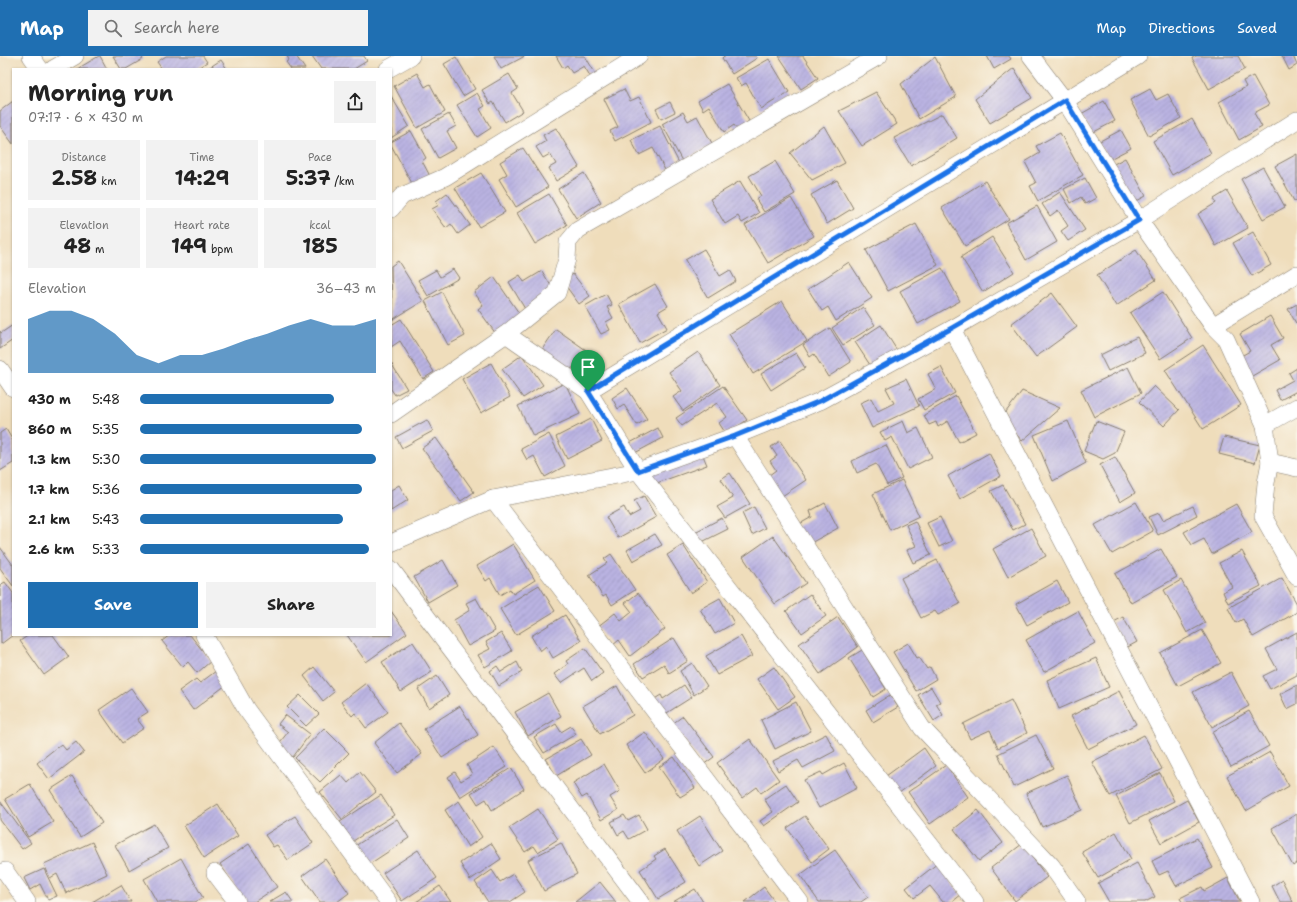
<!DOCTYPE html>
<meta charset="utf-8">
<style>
body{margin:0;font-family:"Shantell Sans",sans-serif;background:#f2f2f2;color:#222;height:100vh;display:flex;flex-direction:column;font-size:15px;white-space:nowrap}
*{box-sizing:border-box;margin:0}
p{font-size:13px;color:#767676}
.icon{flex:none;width:22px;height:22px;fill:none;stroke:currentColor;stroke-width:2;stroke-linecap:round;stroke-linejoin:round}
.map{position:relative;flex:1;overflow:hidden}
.sheet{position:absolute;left:12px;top:12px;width:380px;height:568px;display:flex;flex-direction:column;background:#fff;border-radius:0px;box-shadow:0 1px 3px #0004}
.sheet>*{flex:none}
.pin{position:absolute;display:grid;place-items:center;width:34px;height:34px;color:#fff;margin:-41px -17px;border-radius:50% 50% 50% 0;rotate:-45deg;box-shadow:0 0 4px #0007}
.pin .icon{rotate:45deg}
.round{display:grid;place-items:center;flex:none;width:42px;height:42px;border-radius:0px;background:#f2f2f2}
.head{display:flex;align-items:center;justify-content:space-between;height:68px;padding:0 16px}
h1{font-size:22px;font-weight:700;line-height:30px}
.stats{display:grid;grid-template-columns:repeat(3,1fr);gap:6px;height:68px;padding:4px 16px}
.stats div{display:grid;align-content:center;border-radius:0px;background:#f2f2f2;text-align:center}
.stats b{font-size:20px;font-weight:700}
.stats small{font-size:11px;font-weight:400}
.stats p{font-size:11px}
.chart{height:112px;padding:8px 16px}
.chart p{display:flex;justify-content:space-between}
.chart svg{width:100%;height:72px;margin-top:4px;fill:#1f6fb2;opacity:.7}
.primary-button{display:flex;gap:8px;margin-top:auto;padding:8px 16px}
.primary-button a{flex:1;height:46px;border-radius:0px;background:#1f6fb2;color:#fff;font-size:16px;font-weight:700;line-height:46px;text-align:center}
.primary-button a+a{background:#f2f2f2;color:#222}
ul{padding:0 16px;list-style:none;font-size:13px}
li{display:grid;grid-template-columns:64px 48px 1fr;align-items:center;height:30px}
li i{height:10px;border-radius:5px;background:#1f6fb2}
header{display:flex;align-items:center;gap:24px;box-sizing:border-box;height:56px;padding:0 20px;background:#1f6fb2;color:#fff}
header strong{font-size:19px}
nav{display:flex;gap:22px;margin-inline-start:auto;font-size:14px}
.search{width:280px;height:36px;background:#f2f2f2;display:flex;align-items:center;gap:10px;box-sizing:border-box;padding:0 14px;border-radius:0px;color:#767676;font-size:15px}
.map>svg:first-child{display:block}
.building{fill:url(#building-hatch)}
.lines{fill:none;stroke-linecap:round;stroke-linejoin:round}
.minor-casing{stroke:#867c6c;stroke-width:18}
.minor{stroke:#fff;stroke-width:17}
.route-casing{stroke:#fff;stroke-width:8}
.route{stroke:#1a73e8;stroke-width:5}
</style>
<header>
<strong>Map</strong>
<div class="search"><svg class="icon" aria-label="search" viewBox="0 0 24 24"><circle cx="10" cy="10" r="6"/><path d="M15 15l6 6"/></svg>Search here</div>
<nav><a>Map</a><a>Directions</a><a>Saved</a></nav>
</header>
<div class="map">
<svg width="1297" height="846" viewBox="0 0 1297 846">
<defs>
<pattern id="building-hatch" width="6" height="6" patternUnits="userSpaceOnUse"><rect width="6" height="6" fill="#bab3e2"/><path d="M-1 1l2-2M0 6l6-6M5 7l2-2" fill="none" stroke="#9f99c1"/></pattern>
</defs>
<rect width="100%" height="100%" fill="#fbf7ec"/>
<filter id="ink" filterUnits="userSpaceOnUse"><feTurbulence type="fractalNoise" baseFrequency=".025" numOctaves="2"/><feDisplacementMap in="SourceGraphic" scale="8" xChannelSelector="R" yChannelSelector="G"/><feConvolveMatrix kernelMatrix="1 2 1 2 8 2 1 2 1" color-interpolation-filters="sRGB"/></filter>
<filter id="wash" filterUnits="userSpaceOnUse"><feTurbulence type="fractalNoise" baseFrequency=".012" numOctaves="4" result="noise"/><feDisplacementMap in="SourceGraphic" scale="16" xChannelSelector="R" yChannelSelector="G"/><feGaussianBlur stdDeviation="0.9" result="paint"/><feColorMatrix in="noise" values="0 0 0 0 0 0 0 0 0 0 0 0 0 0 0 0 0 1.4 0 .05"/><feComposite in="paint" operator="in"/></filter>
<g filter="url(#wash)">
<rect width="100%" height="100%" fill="#efddbb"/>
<g id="blocks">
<g class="building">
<polygon points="100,0 107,13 77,13 99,0"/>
<polygon points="113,0 141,0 143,3 126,13 121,13"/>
<polygon points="166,0 203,0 207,6 196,13 162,13 157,6"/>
<polygon points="287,0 296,0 305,13 291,13 286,6 289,4"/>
<polygon points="312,0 364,0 367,5 354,13 321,13"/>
<polygon points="494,0 525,0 501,13"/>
<polygon points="556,0 585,0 597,20 592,23 584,10 572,17 567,9 563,12"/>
<polygon points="724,0 756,0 757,2 732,18 722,2"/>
<polygon points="779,0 803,0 818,22 801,33"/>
<polygon points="987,0 1009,0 1011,3 994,13"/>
<polygon points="1196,0 1238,0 1245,13 1209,33 1192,2"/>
<polygon points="1282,0 1293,0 1297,9 1289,14"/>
<polygon points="456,1 475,33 463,40 444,8"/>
<polygon points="935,1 956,41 919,63 901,28"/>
<polygon points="769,3 789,36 761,53 746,27 741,30 736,22"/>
<polygon points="221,4 227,13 207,13"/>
<polygon points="1014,12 1032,42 990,67 975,43"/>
<polygon points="417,17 425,31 430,28 445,56 417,72 394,30"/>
<polygon points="509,18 518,33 512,37 523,55 505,66 493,46 490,48 482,34"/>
<polygon points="1253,20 1269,49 1254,57 1262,71 1239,84 1219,46 1246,31 1243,25"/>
<polygon points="727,28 749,65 737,73 734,69 724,76 709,50 703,54 698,45"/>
<polygon points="624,33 630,45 639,41 651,66 615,85 610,75 618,71 604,43"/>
<polygon points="1150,33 1156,44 1168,38 1181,62 1149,80 1130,44"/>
<polygon points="876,36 897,68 862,90 839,55"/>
<polygon points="477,37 485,50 480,53 491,72 477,81 457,49"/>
<polygon points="391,40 409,70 391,82"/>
<polygon points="13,45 13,88 0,70 0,55"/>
<polygon points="1104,45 1115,65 1092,77 1081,58"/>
<polygon points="670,46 675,56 661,63 656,53"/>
<polygon points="683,56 688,65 697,60 713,89 682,105 662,68"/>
<polygon points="449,58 456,70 447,75 456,92 438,102 422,73"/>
<polygon points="942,58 957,82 911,110 894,82"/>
<polygon points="1192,63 1211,97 1172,119 1153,85"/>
<polygon points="660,70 679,107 665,114 653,92 639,99 631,84"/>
<polygon points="824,70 845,107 812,124 790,97"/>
<polygon points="556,72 579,111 556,125 549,112 556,108 550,98 543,102 536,91 546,85 543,79"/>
<polygon points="1121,74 1131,92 1108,104 1098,86"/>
<polygon points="411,75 426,102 422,105 430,120 413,129 391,89 391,86"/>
<polygon points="1060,77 1083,119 1038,145 1030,130 1036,127 1025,106 1040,97 1036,90"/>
<polygon points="523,92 548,131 516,151 499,123 507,118 500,106"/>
<polygon points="1297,98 1297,144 1294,145 1275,110"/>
<polygon points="1125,102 1146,140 1133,147 1112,109"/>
<polygon points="775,105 795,138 764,156 756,143 761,140 749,120"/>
<polygon points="1263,111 1285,151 1263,163 1241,123"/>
<polygon points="481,117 505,156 479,171 455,132"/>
<polygon points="584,117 601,146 576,162 558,133"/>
<polygon points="1085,122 1096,142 1085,148 1081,141 1071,147 1064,133"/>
<polygon points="837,124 853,152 827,168 811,139"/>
<polygon points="740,125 759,157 742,167 738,160 725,168 710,143"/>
<polygon points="985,125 1009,163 965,190 942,152"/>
<polygon points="1227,135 1248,172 1216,190 1198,158 1216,147 1214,143"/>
<polygon points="1060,136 1085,174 1068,185 1061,175 1068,170 1058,154 1050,160 1042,148"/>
<polygon points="447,137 470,169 458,178 451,168 446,172 432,153 439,149 436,145"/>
<polygon points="549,138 567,169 535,188 517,157"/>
<polygon points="791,142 814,180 768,207 745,169"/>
<polygon points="1037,150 1057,186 1026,204 1006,167"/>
<polygon points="916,168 938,209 888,235 866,194"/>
<polygon points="1253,176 1271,209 1252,220 1233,187"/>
<polygon points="992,181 1014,216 983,236 961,201"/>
<polygon points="704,193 720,220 730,214 736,225 708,242 685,204"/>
<polygon points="1136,194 1156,224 1116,250 1097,219"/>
<polygon points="398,205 423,245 392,264 391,210"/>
<polygon points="849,206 872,242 836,265 828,251 822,255 808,233"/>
<polygon points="942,212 960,245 918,268 900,235"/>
<polygon points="453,213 459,222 428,240 418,224 436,214 440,221"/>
<polygon points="542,215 554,235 525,253 509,226 520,219 524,226"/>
<polygon points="573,218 590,240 579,248 563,226"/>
<polygon points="494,221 521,260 496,278 478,253 483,249 474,236"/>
<polygon points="655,228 668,250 658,256 667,272 640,287 619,248"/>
<polygon points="442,236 465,280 448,289 425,245"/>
<polygon points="1163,236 1192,282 1160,303 1130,257"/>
<polygon points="1052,237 1077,271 1036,301 1011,268"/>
<polygon points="606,238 612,249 607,251 613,262 606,266 610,274 601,278 585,250"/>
<polygon points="782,245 807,285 753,318 729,278"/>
<polygon points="1297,248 1297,269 1288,253"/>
<polygon points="863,251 875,269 843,289 832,272"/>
<polygon points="1270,260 1283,282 1271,289 1280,304 1252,320 1241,300 1250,295 1240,278"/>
<polygon points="401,263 434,316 423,323 400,285 391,291 391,269"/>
<polygon points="13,269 13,284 0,293 0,275 1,277"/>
<polygon points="881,269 898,296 872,312 855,286"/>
<polygon points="830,272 851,306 828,321 814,298 810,301 803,289"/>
<polygon points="556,273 586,294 568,318 539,298"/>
<polygon points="1137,281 1145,297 1108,315 1100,299"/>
<polygon points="1203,289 1241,349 1203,373 1165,314"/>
<polygon points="698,296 720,329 683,355 673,341 682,335 669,316"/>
<polygon points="796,297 805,312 771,334 761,318"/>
<polygon points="522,299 543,329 523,342 502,313"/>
<polygon points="391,307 407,333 395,339 391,333"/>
<polygon points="491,307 510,341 481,357 462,323"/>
<polygon points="941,311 955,337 924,354 918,343 936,333 928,318"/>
<polygon points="1128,311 1141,337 1094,361 1081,334"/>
<polygon points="1297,312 1297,335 1280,344 1275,334 1293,324 1289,317"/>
<polygon points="906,323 919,350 872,372 860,347 871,342 878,355 894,347 886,332"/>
<polygon points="565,327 580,358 533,380 518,350"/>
<polygon points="723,330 747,364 726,378 719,367 727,361 717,347 682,370 676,362"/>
<polygon points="1154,330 1179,354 1164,370 1139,346"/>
<polygon points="627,332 647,363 637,369 624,349 618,353 612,342"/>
<polygon points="1022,335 1060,352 1022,385 1002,361"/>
<polygon points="956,340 976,377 959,386 948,365 938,371 936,366 929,369 924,359"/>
<polygon points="591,363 602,385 567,403 556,381"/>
<polygon points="427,364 433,375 402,392 396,381"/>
<polygon points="903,365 908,377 918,372 932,401 908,413 892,381 885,385 880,376"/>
<polygon points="1068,365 1086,407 1053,425 1034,379"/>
<polygon points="1096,365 1124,376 1115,397 1103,403 1084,395"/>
<polygon points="658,372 663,382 633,398 628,388"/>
<polygon points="6,373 13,385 13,407 0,415 0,377"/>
<polygon points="549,378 565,410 545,421 534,400 527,404 521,393"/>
<polygon points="1224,381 1260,389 1255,407 1219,398"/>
<polygon points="436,382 474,436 461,445 422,392"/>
<polygon points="780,385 806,424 779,442 765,422 776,414 770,405 777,400 771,391"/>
<polygon points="886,389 902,422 887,429 876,408 857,417 852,405"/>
<polygon points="702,397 707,409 654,428 650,416"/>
<polygon points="989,397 1001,420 960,443 948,420"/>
<polygon points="1115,401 1135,437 1120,446 1100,409"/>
<polygon points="730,417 750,448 725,462 717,451 733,442 721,423"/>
<polygon points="902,424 919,460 890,474 873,438"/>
<polygon points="399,429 408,444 391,455 391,434"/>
<polygon points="1003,429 1025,468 1013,474 991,435"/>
<polygon points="644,440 656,461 618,482 606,461 624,451 629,461 640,455 634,445"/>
<polygon points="1136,446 1153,475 1112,498 1095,469"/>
<polygon points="825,447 838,472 807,489 796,470 812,461 810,455"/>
<polygon points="1236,448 1252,476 1212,498 1204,483 1192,489 1184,476"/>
<polygon points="1193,450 1197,459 1158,479 1149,461 1159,457 1163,464"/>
<polygon points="754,451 765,472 752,479 742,457"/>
<polygon points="940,461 952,485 939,491 927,467"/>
<polygon points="722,462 728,473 700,487 695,476"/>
<polygon points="915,465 931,499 913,507 907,494 916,490 906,469"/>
<polygon points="1031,472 1046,500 1008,521 993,493"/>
<polygon points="655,478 662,489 633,505 627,494"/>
<polygon points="773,480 806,527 775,548 743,501"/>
<polygon points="513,488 535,524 513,538 510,533 500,539 490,522 486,525 477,510"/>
<polygon points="683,489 707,526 691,537 667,499"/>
<polygon points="0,491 13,509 13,530 0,512"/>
<polygon points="1161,493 1177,521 1131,547 1115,518"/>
<polygon points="1242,495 1261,530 1228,547 1223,536 1232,531 1219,507"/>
<polygon points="611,498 635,534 612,549 606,539 603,541 589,519 607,507 604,503"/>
<polygon points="443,504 457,529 428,546 414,521"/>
<polygon points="937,504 960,548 938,559 935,555 921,562 901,522"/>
<polygon points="1282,522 1297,548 1297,556 1253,581 1243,563 1236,567 1228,552"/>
<polygon points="1181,524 1205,567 1187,577 1164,534"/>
<polygon points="1057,525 1068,546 1027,569 1016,548"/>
<polygon points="5,526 13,537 13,579 1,588 0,529"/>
<polygon points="539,529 555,555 516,579 500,553"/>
<polygon points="638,537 665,573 630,600 619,584 612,590 597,571 615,557 621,565 632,556 625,547"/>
<polygon points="810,538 826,560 802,577 786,555"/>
<polygon points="476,542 495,575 468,590 454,564 470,554 466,547"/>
<polygon points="720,542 734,567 715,578 700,553"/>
<polygon points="391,555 407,577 366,606 347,579 391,579"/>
<polygon points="1078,555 1095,587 1044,616 1026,584"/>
<polygon points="565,559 581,585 553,602 546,590 540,595 531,580"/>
<polygon points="838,561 858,591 820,618 799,588"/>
<polygon points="1123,561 1137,586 1126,592 1112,567"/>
<polygon points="1202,574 1221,607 1178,630 1160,597"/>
<polygon points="1297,576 1297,619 1270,633 1263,620 1277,613 1266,593"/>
<polygon points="501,577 512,595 485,611 478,599 490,593 486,586"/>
<polygon points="29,579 53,579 69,601 44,619 20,585"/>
<polygon points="170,579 190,579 211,605 197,617 188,606 183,611 162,585"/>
<polygon points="741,580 752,600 717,619 706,600"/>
<polygon points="674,582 688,605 669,617 664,608 643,621 634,608"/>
<polygon points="413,586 432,616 401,636 382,606"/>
<polygon points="908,587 917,602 919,601 927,613 930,611 936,623 916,635 893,596"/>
<polygon points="585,592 603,617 592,625 584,612 561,627 554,618 568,608 566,605"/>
<polygon points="862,594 886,633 873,641 849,602"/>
<polygon points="1096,602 1109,631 1059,653 1047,624"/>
<polygon points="517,606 522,616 499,630 490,615 497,610 501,616"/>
<polygon points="692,607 707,630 694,639 680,615"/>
<polygon points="314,611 334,636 323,645 304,620"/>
<polygon points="774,611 795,641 778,653 757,623"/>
<polygon points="216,615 226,629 193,654 179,635 196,623 200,627"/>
<polygon points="1231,616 1249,650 1212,671 1193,636"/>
<polygon points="437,620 449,639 429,652 418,633"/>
<polygon points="366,627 388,656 366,672 355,657 352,660 341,646"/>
<polygon points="684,629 692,641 662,660 653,644 661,639 663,643"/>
<polygon points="1297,629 1297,648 1287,653 1280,638"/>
<polygon points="617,630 633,659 600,678 583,650"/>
<polygon points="931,631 940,646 936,648 943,659 934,665 918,639"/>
<polygon points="131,632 148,656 137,663 144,672 122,687 99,654"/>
<polygon points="1119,635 1136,668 1088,693 1071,660"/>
<polygon points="548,637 561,660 528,680 515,656"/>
<polygon points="300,639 319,658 306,670 287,651"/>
<polygon points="890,639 898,651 873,666 866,654"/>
<polygon points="1011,644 1027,677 998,692 990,674 970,683 963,668"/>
<polygon points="796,646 811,675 775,693 761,664"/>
<polygon points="460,650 478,679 442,702 424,673"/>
<polygon points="1249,655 1269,690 1231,711 1212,676"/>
<polygon points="285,659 310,678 293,701 277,690 288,676 278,668"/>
<polygon points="683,660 714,701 703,709 672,668"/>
<polygon points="399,667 422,698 397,717 374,687"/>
<polygon points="556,668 561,676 571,670 576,678 544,697 534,681"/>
<polygon points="324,672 349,697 320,726 295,702"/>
<polygon points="645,676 664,703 645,717 626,689"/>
<polygon points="826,678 835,695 803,712 798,704 778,715 773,705"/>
<polygon points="1036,679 1053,712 1014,731 998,698"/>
<polygon points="1144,679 1162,713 1110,740 1092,706"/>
<polygon points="581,683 591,699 556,720 546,703"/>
<polygon points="750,683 779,724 761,737 757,731 742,742 717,707"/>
<polygon points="76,686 84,696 49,723 37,707 61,688 66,694"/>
<polygon points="494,691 507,711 460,741 448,721 455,716 461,725 472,718 467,709"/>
<polygon points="924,692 936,710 899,737 886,720"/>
<polygon points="1270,696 1289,730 1246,755 1227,720"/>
<polygon points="674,701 695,732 680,741 659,711"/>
<polygon points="844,707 857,732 819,752 804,724 821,716 823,719"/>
<polygon points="604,708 620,735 610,741 618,754 601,764 587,739 582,742 573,727"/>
<polygon points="946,709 968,741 930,768 908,736"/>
<polygon points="511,712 524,733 492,754 486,743 478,748 471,737"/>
<polygon points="360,716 376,736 342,763 320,736 341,719 348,727"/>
<polygon points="1160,717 1174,745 1130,767 1116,740"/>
<polygon points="1067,719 1082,754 1042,771 1026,737"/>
<polygon points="72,720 102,767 80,781 50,734"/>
<polygon points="30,728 53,766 28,781 5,743"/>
<polygon points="786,728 798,746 764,770 760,765 773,756 764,743"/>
<polygon points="381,739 394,759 353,785 340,766"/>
<polygon points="1187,744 1199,766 1161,787 1149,765"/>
<polygon points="0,745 31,787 22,793 0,764"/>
<polygon points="459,745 482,781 468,791 445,754"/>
<polygon points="218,748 238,780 204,802 184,770"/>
<polygon points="538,753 558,783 538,796 534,790 525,796 509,772"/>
<polygon points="978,754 1003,787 979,805 954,773"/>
<polygon points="1297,758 1297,807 1293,810 1272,772"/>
<polygon points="624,759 628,765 639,759 647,773 629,783 624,775 618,779 611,766"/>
<polygon points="295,760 313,787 288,804 277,789 273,791 265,779"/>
<polygon points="700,760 722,795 699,810 677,775"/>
<polygon points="805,760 829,793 812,806 787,772"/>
<polygon points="397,763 409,782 368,809 355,790"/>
<polygon points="154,768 168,792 129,814 115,789"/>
<polygon points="1116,776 1131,803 1098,822 1082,796"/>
<polygon points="1197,782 1213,812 1176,830 1168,815 1159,819 1152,805"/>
<polygon points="92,786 107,818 66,837 57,818 50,822 44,808"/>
<polygon points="491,787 501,803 470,824 460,807"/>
<polygon points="561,787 577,818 544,835 528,804"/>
<polygon points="249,788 277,831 254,846 245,846 220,808"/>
<polygon points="1022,788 1047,821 1015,845 991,812"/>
<polygon points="665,793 686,826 658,843 640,814 656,803 654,800"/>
<polygon points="418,794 437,822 402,845 383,817"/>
<polygon points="835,794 868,841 861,846 819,846 800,819"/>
<polygon points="181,802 203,842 195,846 157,846 144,823"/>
<polygon points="325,803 349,837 337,846 320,846 302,820"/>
<polygon points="938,807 961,838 951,846 943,846 930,830 914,842 906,832"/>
<polygon points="1137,807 1155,841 1145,846 1109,846 1098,827"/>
<polygon points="44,813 57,840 48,844 40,828 30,834 24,822"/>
<polygon points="492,814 500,826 513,818 525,836 510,846 488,846 475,826"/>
<polygon points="1228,822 1240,846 1182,846 1180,842 1202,831 1204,835"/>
<polygon points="1282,824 1293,846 1280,846 1272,830"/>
<polygon points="600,826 616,846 575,846"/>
<polygon points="121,829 131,846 92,846"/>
<polygon points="440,830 451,846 416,846"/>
<polygon points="764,831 775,846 745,846"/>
<polygon points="695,833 703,846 673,846"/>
<polygon points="286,836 293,846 269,846"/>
</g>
</g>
</g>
<g filter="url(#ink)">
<use href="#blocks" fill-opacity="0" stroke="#867c6c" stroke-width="1"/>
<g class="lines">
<g class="minor-casing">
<g id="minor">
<polyline points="31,0 40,13"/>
<polyline points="1031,0 1065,45 1139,164 1213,270 1226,283 1265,369 1270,406 1266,427 1263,460 1297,521"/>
<polyline points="53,13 75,0"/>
<polyline points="388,13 411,0"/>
<polyline points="391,153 402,140 445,121 639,0"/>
<polyline points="1213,270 1297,218"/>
<polyline points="952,273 1251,846"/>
<polyline points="506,278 588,335 638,415 975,846"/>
<polyline points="0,313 13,332"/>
<polyline points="588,335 1138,0"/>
<polyline points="391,358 506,278 557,237 567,203 568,186 578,174 879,0"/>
<polyline points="1265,369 1297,351"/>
<polyline points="735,380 922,672 1051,809 1077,846"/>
<polyline points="1270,406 1297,412"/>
<polyline points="493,443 800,846"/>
<polyline points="391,487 493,443 638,415 735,380 820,345 952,273 1139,164 1297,64"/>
<polyline points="391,513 641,846"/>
<polyline points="204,579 246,653 388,846"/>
<polyline points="5,815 27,846"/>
<polyline points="215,817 237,846"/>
</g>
</g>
<use href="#minor" class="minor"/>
</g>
</g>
<g class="lines" filter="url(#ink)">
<g class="route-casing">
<polygon id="route" points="1065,44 1139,164 952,272 820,345 735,380 638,415 588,335"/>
</g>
<use href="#route" class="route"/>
</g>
</svg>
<div class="pin" style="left:588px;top:335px;background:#1e9e55"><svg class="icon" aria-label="arrive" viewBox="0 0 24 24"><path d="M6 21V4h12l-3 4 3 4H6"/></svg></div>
<section class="sheet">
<div class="head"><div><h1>Morning run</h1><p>07:17 · 6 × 430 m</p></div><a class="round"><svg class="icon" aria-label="share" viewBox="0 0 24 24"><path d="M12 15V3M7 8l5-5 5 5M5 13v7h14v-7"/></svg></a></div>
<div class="stats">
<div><p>Distance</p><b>2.58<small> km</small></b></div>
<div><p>Time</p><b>14:29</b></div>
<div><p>Pace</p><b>5:37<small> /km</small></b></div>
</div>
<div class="stats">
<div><p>Elevation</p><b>48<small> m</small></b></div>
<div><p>Heart rate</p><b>149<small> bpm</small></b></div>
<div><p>kcal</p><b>185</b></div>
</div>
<div class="chart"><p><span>Elevation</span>36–43 m</p>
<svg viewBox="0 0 160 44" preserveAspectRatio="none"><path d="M0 44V11L10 6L20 6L30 11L40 20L50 33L60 38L70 33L80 33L90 29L100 24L110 20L120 15L130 11L140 15L150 15L160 11V44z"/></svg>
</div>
<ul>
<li><b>430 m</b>5:48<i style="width:82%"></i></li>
<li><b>860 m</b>5:35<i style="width:94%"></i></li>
<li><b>1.3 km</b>5:30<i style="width:100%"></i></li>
<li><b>1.7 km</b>5:36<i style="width:94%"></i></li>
<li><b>2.1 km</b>5:43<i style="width:86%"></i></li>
<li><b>2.6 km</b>5:33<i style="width:97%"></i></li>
</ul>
<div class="primary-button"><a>Save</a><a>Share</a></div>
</section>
</div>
